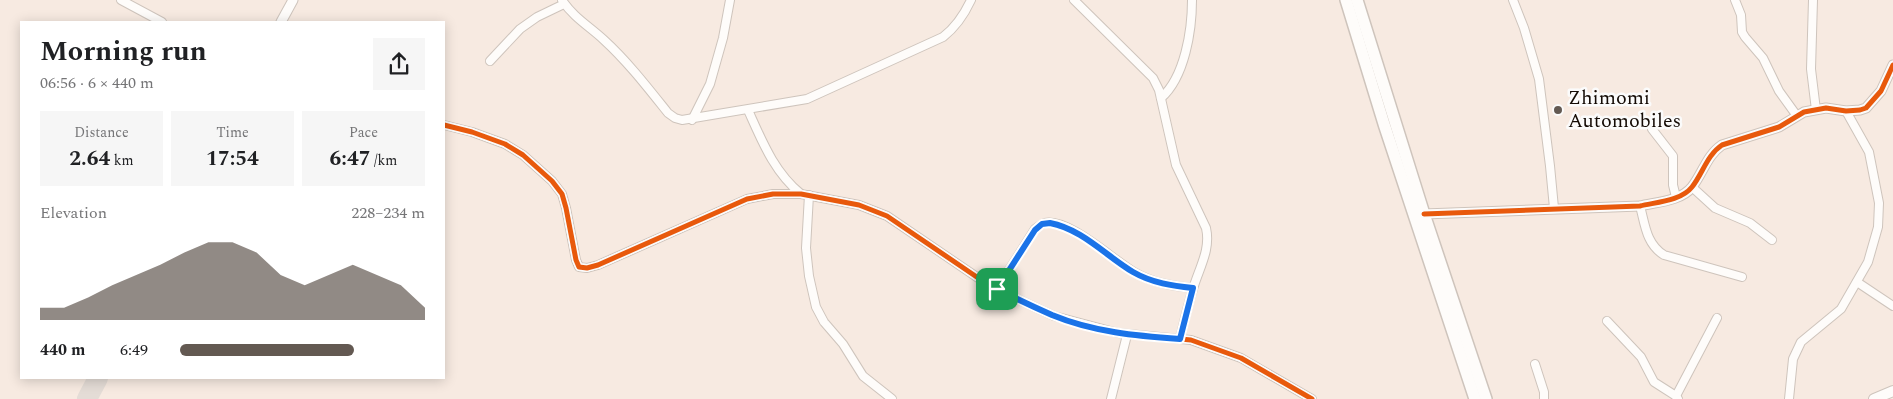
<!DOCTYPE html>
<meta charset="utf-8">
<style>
body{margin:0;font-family:Spectral,serif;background:#f6f6f6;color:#202124;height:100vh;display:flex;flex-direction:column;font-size:19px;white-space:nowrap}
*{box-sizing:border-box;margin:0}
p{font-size:16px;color:#757577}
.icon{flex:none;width:28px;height:28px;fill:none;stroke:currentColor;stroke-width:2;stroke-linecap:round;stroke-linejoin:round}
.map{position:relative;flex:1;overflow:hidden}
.sheet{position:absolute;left:20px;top:21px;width:425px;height:358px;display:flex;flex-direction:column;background:#fff;border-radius:0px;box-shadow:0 2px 12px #0003}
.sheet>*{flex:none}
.pin{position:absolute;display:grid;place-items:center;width:42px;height:42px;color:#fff;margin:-21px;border-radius:10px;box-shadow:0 2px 8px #0006}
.round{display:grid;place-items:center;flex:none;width:52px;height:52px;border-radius:0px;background:#f6f6f6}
.head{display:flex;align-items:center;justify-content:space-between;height:85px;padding:0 20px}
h1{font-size:28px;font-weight:700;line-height:38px}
.metrics{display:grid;grid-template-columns:repeat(3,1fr);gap:8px;height:85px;padding:5px 20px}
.metrics div{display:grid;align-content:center;border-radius:0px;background:#f6f6f6;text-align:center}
.metrics b{font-size:21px;font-weight:700}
.metrics small{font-size:14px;font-weight:400}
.metrics p{font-size:14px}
.chart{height:140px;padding:10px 20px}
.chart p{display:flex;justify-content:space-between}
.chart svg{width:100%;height:90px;margin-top:5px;fill:#635952;opacity:.7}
ul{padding:0 20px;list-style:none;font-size:16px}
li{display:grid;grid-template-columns:80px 60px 1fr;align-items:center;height:38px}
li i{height:12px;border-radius:6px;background:#635952}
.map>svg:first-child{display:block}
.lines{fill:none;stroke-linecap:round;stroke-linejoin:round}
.taxiway{stroke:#e4dcd6;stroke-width:20}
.minor-casing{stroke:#cec4bc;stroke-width:10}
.tertiary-casing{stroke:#cec4bc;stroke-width:11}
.secondary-casing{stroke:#cec4bc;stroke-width:12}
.primary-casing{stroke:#cec4bc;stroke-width:14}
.minor{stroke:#fefcfa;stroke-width:8}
.tertiary{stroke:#fefcfa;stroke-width:9}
.secondary{stroke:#fefcfa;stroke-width:10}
.primary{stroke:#fefcfa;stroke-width:11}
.cycleway-casing{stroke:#fbfbfb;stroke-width:8}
.cycleway{stroke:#e8590c;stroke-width:5}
.route-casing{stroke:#fff;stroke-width:10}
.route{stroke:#1a73e8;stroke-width:6}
.poi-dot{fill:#635952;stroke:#fbfbfb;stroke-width:2}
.labels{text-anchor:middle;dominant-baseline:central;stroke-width:5;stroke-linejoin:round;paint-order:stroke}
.poi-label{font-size:20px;fill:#140b05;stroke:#fbfbfb;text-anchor:start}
</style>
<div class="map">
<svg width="1893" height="399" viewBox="0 0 1893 399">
<rect width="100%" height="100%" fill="#f7eae1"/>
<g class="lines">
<polyline class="taxiway" points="87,399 98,378"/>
<g class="minor-casing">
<g id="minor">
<polyline points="121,0 162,22"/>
<path d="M562 0C574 18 589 26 604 40 628 62 648 88 668 113L675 118 682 120 807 99 943 37C956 27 964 15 971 0"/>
<path d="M1074 0 1153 78 1159 90 1176 165 1206 228C1211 250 1199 268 1193 289 1188 305 1184 322 1180 339"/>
<polyline points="1513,0 1524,28 1539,79 1550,166 1554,208"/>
<polyline points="1735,0 1741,15 1742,32 1745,37 1763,58 1779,91 1797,116"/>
<polyline points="1813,0 1811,69 1816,110"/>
<polyline points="490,61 520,29 537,17 564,4"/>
<path d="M1161 98C1185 77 1192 30 1192 0"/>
<path d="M748 110C762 141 774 172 801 194"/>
<polyline points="692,120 710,84 723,38 730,0"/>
<polyline points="444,125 472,132 505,144 523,155 552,181 562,194 566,208 576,260 579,267 587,268 598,265 747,199 773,194 801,194 859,205 887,216 990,286 1054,316 1118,333 1191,340 1241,358 1312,399"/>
<polyline points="1652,129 1673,156 1673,185 1676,197"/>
<polyline points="1692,187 1715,208 1750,223 1772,240"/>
<polyline points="809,195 806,248 809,276 816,307 824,322 843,344 863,376 892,399"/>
<path d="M1640 206C1645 224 1646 244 1664 255L1742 277"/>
<polyline points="1857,282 1893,306"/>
<path d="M997 289 1035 229C1038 227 1041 224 1045 223 1069 218 1113 260 1134 272 1153 283 1173 286 1193 288"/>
<polyline points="1607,321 1641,357 1654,382 1676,396 1678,399"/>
<polyline points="1535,364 1544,392 1544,399"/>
<polyline points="1676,396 1717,318"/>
<polyline points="1111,399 1127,335"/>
<polyline points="1789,399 1793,359 1801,342 1841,309 1868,262 1878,227 1879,203 1869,152 1846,111"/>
</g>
</g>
<g class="tertiary-casing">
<g id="tertiary">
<polyline points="281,22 293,0"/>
<path d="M1424 214 1640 206C1657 202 1681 201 1692 187 1703 173 1707 155 1722 145L1779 127 1804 112 1826 108 1846 111 1860 110 1866 108 1881 91 1893 65"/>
</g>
</g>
<g class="secondary-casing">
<polyline id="secondary" points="1874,399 1893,391"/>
</g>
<g class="primary-casing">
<g id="primary">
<polyline points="1346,0 1384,124 1475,399"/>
<polyline points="1357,0 1424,214 1486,399"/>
</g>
</g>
<use href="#minor" class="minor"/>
<use href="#tertiary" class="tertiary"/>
<use href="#secondary" class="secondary"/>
<use href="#primary" class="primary"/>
<g class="cycleway-casing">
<g id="cycleway">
<polyline points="444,125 472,132 505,144 523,155 552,181 562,194 566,208 576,260 579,267 587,268 598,265 747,199 773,194 801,194 859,205 887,216 990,286 1054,316 1118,333 1191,340 1241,358 1312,399"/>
<path d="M1424 214 1640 206C1657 202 1681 201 1692 187 1703 173 1707 155 1722 145L1779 127 1804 112 1826 108 1846 111 1860 110 1866 108 1881 91 1893 65"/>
</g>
</g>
<use href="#cycleway" class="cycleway"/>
</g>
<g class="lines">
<g class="route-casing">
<path id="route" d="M1050 223C1082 229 1106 256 1133 272 1152 283 1173 286 1193 288L1180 339C1137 336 1093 332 1052 315 1034 307 1015 298 997 289L1035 230 1042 224Z"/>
</g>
<use href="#route" class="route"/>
</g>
<circle class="poi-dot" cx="1558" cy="110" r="5"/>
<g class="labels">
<g class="poi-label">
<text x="1568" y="98">Zhimomi<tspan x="1568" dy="23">Automobiles</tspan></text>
</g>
</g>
</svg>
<div class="pin" style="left:997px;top:289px;background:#1e9e55"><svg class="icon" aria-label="arrive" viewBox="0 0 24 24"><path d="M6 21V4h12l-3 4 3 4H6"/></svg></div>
<section class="sheet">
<div class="head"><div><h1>Morning run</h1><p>06:56 · 6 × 440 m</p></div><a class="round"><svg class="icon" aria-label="share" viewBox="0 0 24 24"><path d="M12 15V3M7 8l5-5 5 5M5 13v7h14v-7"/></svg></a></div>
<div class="metrics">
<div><p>Distance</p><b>2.64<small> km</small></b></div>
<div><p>Time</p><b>17:54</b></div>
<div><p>Pace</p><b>6:47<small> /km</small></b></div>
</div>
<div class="chart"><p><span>Elevation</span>228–234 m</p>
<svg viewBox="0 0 160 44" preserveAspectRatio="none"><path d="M0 44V38L10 38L20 33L30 27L40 22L50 17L60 11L70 6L80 6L90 11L100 22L110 27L120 22L130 17L140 22L150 27L160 38V44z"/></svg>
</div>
<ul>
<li><b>440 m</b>6:49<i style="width:71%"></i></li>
</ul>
</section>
</div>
